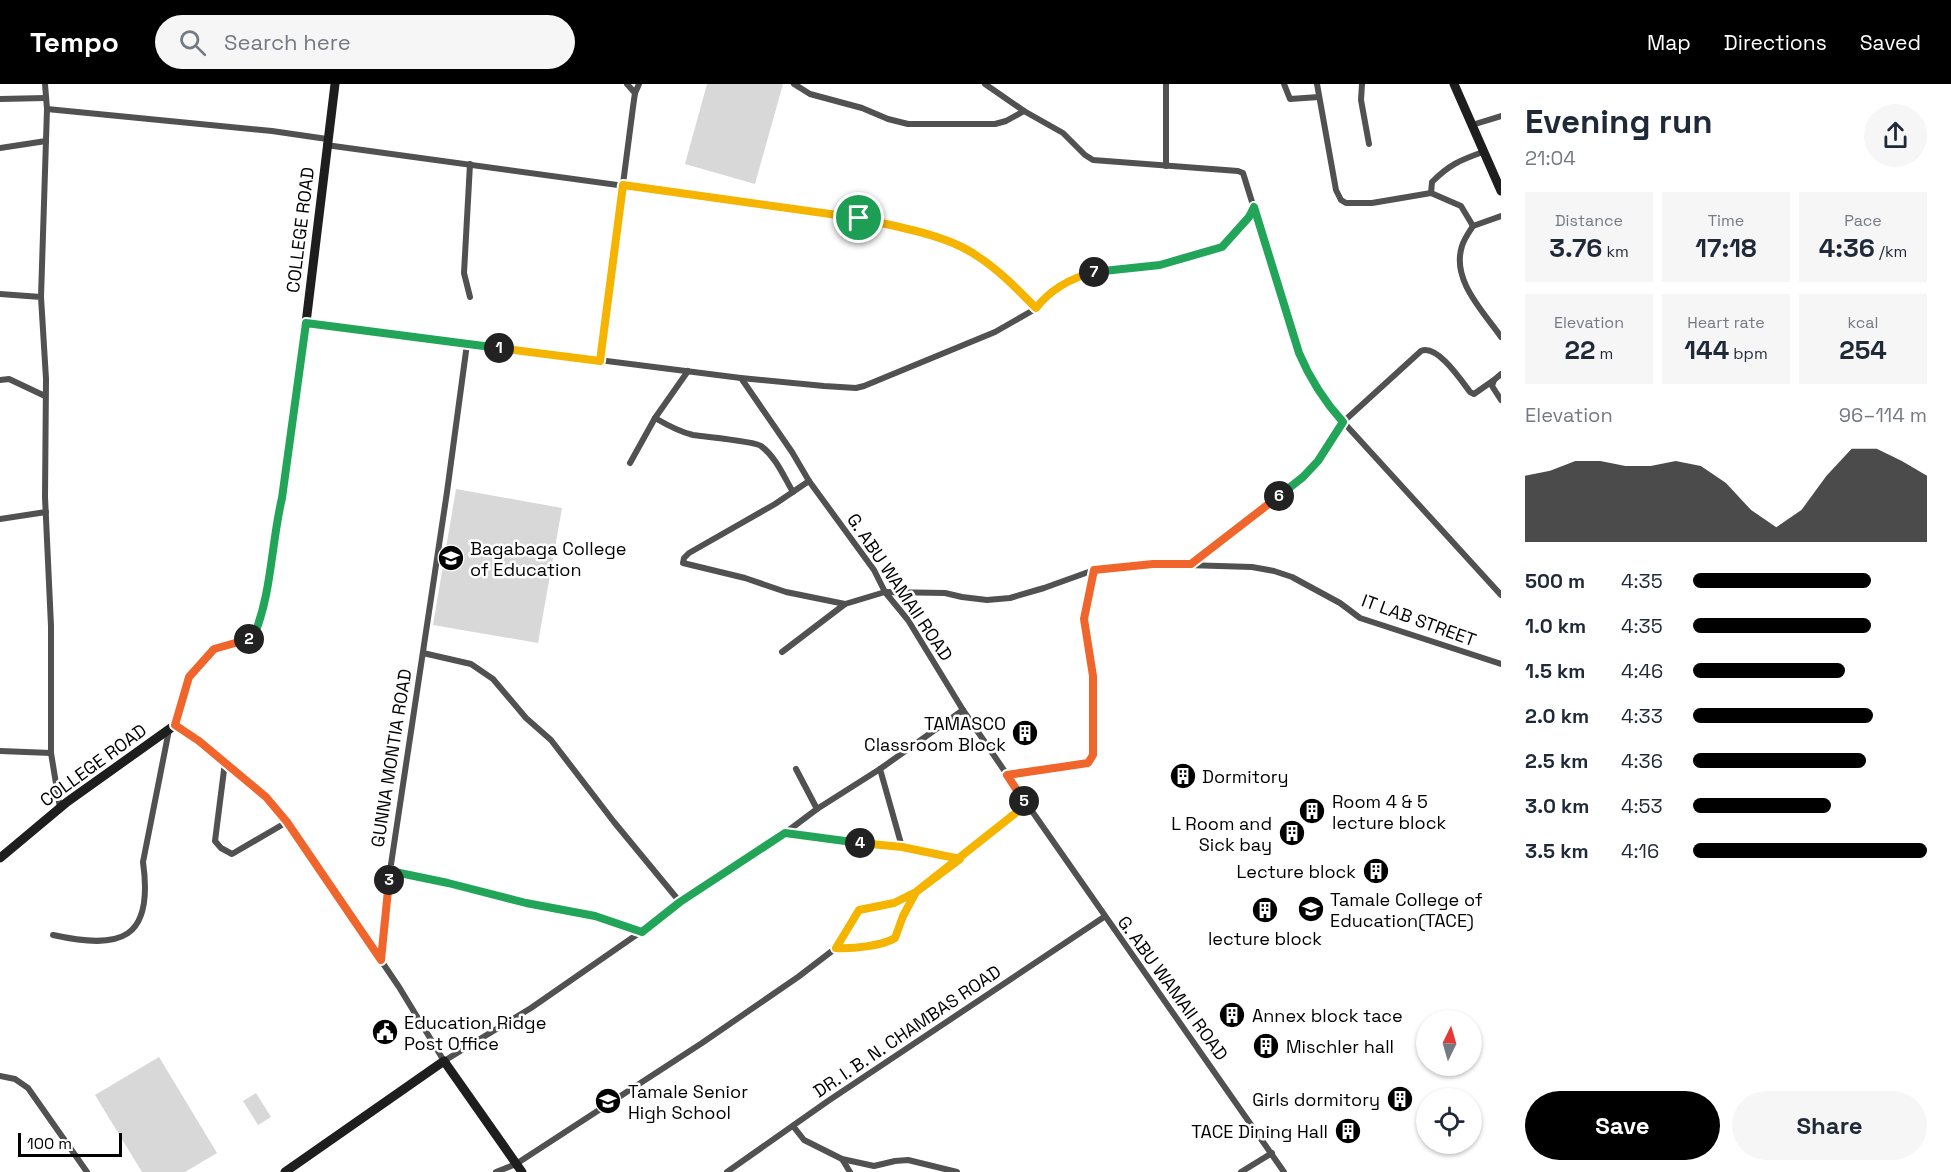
<!DOCTYPE html>
<meta charset="utf-8">
<style>
body{margin:0;font-family:"Space Grotesk",sans-serif;background:#f6f6f7;color:#1f2937;height:100vh;display:flex;flex-direction:column;font-size:22px;white-space:nowrap}
*{box-sizing:border-box;margin:0}
p{font-size:20px;color:#747a83}
.icon{flex:none;width:33px;height:33px;fill:none;stroke:currentColor;stroke-width:2;stroke-linecap:round;stroke-linejoin:round}
.map{position:relative;flex:1;overflow:hidden}
.sheet{display:flex;flex-direction:column;background:#fff;width:450px}
.sheet>*{flex:none}
.needle{width:39px;rotate:5deg}
.tools{position:absolute;left:1416px;top:926px;display:grid;gap:12px}
.tools a{display:grid;place-items:center;width:66px;height:66px;border-radius:50%;background:#fff;box-shadow:0 2px 4px #0004;font-size:30px}
.scale{position:absolute;left:18px;bottom:15px;width:104px;box-sizing:border-box;padding-left:6px;border:3px solid #000;border-top:0;font-size:16px;line-height:21px;white-space:nowrap;color:#000;-webkit-text-stroke:4px #fff;paint-order:stroke}
.pin{position:absolute;display:grid;place-items:center;width:51px;height:51px;color:#fff;margin:-26px;border:3px solid #fff;border-radius:50%;box-shadow:0 2px 6px #0007}
.km{position:absolute;width:30px;height:30px;margin:-15px;border-radius:50%;background:#222;color:#fff;font-size:16px;line-height:30px;text-align:center}
.round{display:grid;place-items:center;flex:none;width:63px;height:63px;border-radius:32px;background:#f6f6f7}
.summary{display:flex;align-items:center;justify-content:space-between;height:102px;padding:0 24px}
h1{font-size:33px;font-weight:600;line-height:45px}
.stats{display:grid;grid-template-columns:repeat(3,1fr);gap:9px;height:102px;padding:6px 24px}
.stats div{display:grid;align-content:center;border-radius:0px;background:#f6f6f7;text-align:center}
.stats b{font-size:26px;font-weight:600}
.stats small{font-size:16px;font-weight:400}
.stats p{font-size:16px}
.chart{height:168px;padding:12px 24px}
.chart p{display:flex;justify-content:space-between}
.chart svg{width:100%;height:108px;margin-top:6px;fill:#000;opacity:.7}
.primary-button{display:flex;gap:12px;margin-top:auto;padding:12px 24px}
.primary-button a{flex:1;height:69px;border-radius:36px;background:#000;color:#fff;font-size:24px;font-weight:600;line-height:69px;text-align:center}
.primary-button a+a{background:#f6f6f7;color:#1f2937}
ul{padding:0 24px;list-style:none;font-size:20px}
li{display:grid;grid-template-columns:96px 72px 1fr;align-items:center;height:45px}
li i{height:15px;border-radius:8px;background:#000}
header{display:flex;align-items:center;gap:36px;box-sizing:border-box;height:84px;padding:0 30px;background:#000;color:#fff}
header strong{font-size:28px}
nav{display:flex;gap:33px;margin-inline-start:auto;font-size:21px}
.search{width:420px;height:54px;background:#f6f6f7;display:flex;align-items:center;gap:15px;box-sizing:border-box;padding:0 21px;border-radius:33px;color:#747a83;font-size:22px}
main{display:flex;flex:1;min-height:0}
.map>svg:first-child{display:block}
.garden{fill:#d8d8d8}
.lines{fill:none;stroke-linecap:round;stroke-linejoin:round}
.street{stroke:#515151;stroke-width:6}
.secondary{stroke:#1e1e1e;stroke-width:9}
.split-1-casing{stroke:#fff;stroke-width:12}
.split-2-casing{stroke:#fff;stroke-width:12}
.split-3-casing{stroke:#fff;stroke-width:12}
.split-4-casing{stroke:#fff;stroke-width:12}
.split-5-casing{stroke:#fff;stroke-width:12}
.split-6-casing{stroke:#fff;stroke-width:12}
.split-7-casing{stroke:#fff;stroke-width:12}
.split-8-casing{stroke:#fff;stroke-width:12}
.split-1{stroke:#f5b400;stroke-width:8}
.split-2{stroke:#22a559;stroke-width:8}
.split-3{stroke:#f0652b;stroke-width:8}
.split-4{stroke:#22a559;stroke-width:8}
.split-5{stroke:#f5b400;stroke-width:8}
.split-6{stroke:#f0652b;stroke-width:8}
.split-7{stroke:#22a559;stroke-width:8}
.split-8{stroke:#f5b400;stroke-width:8}
.labels{text-anchor:middle;dominant-baseline:central;stroke-width:5;stroke-linejoin:round;paint-order:stroke}
.street-label{font-size:18px;fill:#000;stroke:#fff}
.poi-label{font-size:18px;fill:#000;stroke:#fff;text-anchor:start}
</style>
<header>
<strong>Tempo</strong>
<div class="search"><svg class="icon" aria-label="search" viewBox="0 0 24 24"><circle cx="10" cy="10" r="6"/><path d="M15 15l6 6"/></svg>Search here</div>
<nav><a>Map</a><a>Directions</a><a>Saved</a></nav>
</header>
<main>
<div class="map">
<svg width="1501" height="1088" viewBox="0 0 1501 1088">
<rect width="100%" height="100%" fill="#fff"/>
<g class="garden">
<polygon points="707,0 783,0 755,100 685,80"/>
<polygon points="456,405 562,424 538,559 433,541"/>
<polygon points="159,973 217,1069 185,1088 142,1088 95,1011"/>
<polygon points="256,1009 271,1033 258,1041 243,1017"/>
</g>
<g class="lines">
<g class="street">
<polyline points="627,0 635,9"/>
<polyline points="794,0 810,10 862,24 888,35 908,40 995,40 1006,37 1024,27"/>
<polyline points="985,0 1024,27 1063,49 1085,71 1093,76 1238,87 1243,89 1299,269 1307,287 1325,318 1501,511"/>
<polyline points="1166,0 1166,82"/>
<polyline points="1284,0 1290,15 1319,13"/>
<polyline points="1317,0 1336,106 1341,116 1346,119 1372,119 1431,109 1461,122 1473,142 1501,132"/>
<polyline points="1362,0 1361,16 1369,60"/>
<polyline points="0,15 46,14"/>
<polyline points="47,25 272,47 327,55"/>
<polyline points="1472,41 1501,32"/>
<path d="M326 61 859 134C894 142 948 151 977 172 999 187 1018 206 1037 224"/>
<polyline points="0,64 46,57"/>
<polyline points="470,80 464,189 470,213"/>
<path d="M1431 109 1432 98C1449 81 1460 76 1483 68"/>
<path d="M1473 142C1469 148 1464 155 1462 162 1451 196 1483 227 1501 253"/>
<polyline points="0,210 41,213 46,295 45,413 51,542 51,669 60,724"/>
<polyline points="41,213 47,25 45,0"/>
<polyline points="306,239 741,294 792,368 809,397 874,486 885,508 908,536 963,626 1027,720 1284,1088"/>
<polyline points="600,277 633,23 635,9 639,0"/>
<path d="M688 287 655 334C667 341 680 348 693 351 706 353 755 357 761 362 776 373 784 393 793 408"/>
<polyline points="1501,290 1494,296 1492,302 1501,316"/>
<polyline points="741,294 824,302 856,304 864,302 995,248 1037,224 1042,216 1061,201 1079,192 1097,187 1160,181 1222,163 1249,133 1254,123"/>
<polyline points="0,296 9,295 45,312"/>
<polyline points="630,379 655,334"/>
<polyline points="809,397 775,420 689,469 684,474 683,479 745,494 786,508 845,520"/>
<polyline points="0,435 46,428"/>
<path d="M1192 480 1303 393 1319 377 1343 338 1421 267C1437 260 1461 296 1470 308L1474 310 1494 296"/>
<polyline points="782,568 845,520 885,508 945,509 962,513 987,516 1010,514 1044,504 1094,486 1153,480 1252,483 1274,487 1292,493 1340,519 1360,534 1501,580"/>
<polyline points="423,569 471,580 493,595 526,634 551,656 614,738 680,818"/>
<polyline points="175,641 199,657 258,706 287,738 399,903 444,977 531,924 642,847 680,818 785,749 817,725 880,685 963,626"/>
<polyline points="0,667 51,669"/>
<polyline points="225,678 215,757 221,764 232,770 287,738"/>
<polyline points="796,685 817,725"/>
<polyline points="880,685 902,763"/>
<polyline points="1007,691 1088,679 1093,671 1093,592 1084,535 1094,486"/>
<polyline points="785,749 902,763 960,775"/>
<polyline points="390,787 527,819 595,832 642,847"/>
<path d="M53 851C121 866 154 856 143 778L169 646"/>
<path d="M836 864C852 865 882 862 895 854L904 833 916 809"/>
<polyline points="381,876 390,787 447,408 467,260"/>
<polyline points="0,992 15,995 28,1004 87,1088"/>
<polyline points="793,1042 804,1056 842,1075 850,1088"/>
<polyline points="842,1075 874,1082 895,1077 908,1076 957,1088"/>
<polyline points="496,1088 516,1080 702,959 798,893 836,864 859,826 865,823 894,819 916,808 1027,720"/>
<polyline points="727,1088 828,1017 1104,833"/>
<polyline points="1241,1088 1272,1069"/>
</g>
<g class="secondary">
<polyline points="1454,0 1501,107"/>
<path d="M0 774 67 718 175 641 189 593 214 565 253 553C272 510 271 460 282 414L306 239 335 0"/>
<polyline points="285,1088 444,977 522,1088"/>
</g>
</g>
<g class="lines">
<g class="split-1-casing">
<polyline id="split-1" points="499,264 600,277 623,101 859,134"/>
</g>
<g class="split-2-casing">
<path id="split-2" d="M249 555 253 554C272 510 271 460 282 414L306 239 499 264"/>
</g>
<g class="split-3-casing">
<polyline id="split-3" points="249,555 214,565 189,593 175,641 199,657 266,713 287,738 381,876 389,796"/>
</g>
<g class="split-4-casing">
<polyline id="split-4" points="389,796 390,787 448,799 526,819 595,832 642,848 680,818 785,749 860,759"/>
</g>
<g class="split-5-casing">
<path id="split-5" d="M860 759 902 763 960 775 916 808 903 832 895 854C882 862 852 865 836 864L859 826 894 819 916 808 1027 720 1024 717"/>
</g>
<g class="split-6-casing">
<polyline id="split-6" points="1024,717 1007,691 1088,679 1093,671 1093,592 1084,535 1094,486 1153,480 1191,480 1279,412"/>
</g>
<g class="split-7-casing">
<path id="split-7" d="M1094 188 1160 181 1222 163 1249 133 1254 123 1299 269C1310 295 1324 317 1343 338L1318 377 1303 393 1279 412"/>
</g>
<g class="split-8-casing">
<path id="split-8" d="M859 134C894 142 948 151 977 172 999 186 1018 206 1036 224 1051 205 1071 194 1094 188"/>
</g>
<use href="#split-1" class="split-1"/>
<use href="#split-2" class="split-2"/>
<use href="#split-3" class="split-3"/>
<use href="#split-4" class="split-4"/>
<use href="#split-5" class="split-5"/>
<use href="#split-6" class="split-6"/>
<use href="#split-7" class="split-7"/>
<use href="#split-8" class="split-8"/>
</g>
<defs>
<g id="university-disc" transform="scale(1.35)"><circle r="9.5" fill="#000" stroke="#fff"/><path d="M0-5L7-2L0 1L-7-2ZM-4 1L0 2.5L4 1V4Q0 6-4 4Z" fill="#fff"/></g>
<g id="building-disc" transform="scale(1.35)"><circle r="9.5" fill="#000" stroke="#fff"/><path d="M-4-6H4V6H1V3H-1V6H-4ZM-2.5-4.3h1.7v1.8h-1.7ZM.8-4.3h1.7v1.8H.8ZM-2.5-1h1.7V.8h-1.7ZM.8-1h1.7V.8H.8Z" fill="#fff"/></g>
<g id="civic-disc" transform="scale(1.35)"><circle r="9.5" fill="#000" stroke="#fff"/><path d="M-.6-6.5H3V-4.5H.6V-3L4-1V1h2V6H-6V1h2V-1L-.6-3ZM-1.2 2.5V6h2.4V2.5Z" fill="#fff"/></g>
<g id="school-disc" transform="scale(1.35)"><circle r="9.5" fill="#000" stroke="#fff"/><path d="M0-5L7-2L0 1L-7-2ZM-4 1L0 2.5L4 1V4Q0 6-4 4Z" fill="#fff"/></g>
</defs>
<g fill-rule="evenodd">
<use href="#university-disc" x="451" y="474"/>
<use href="#building-disc" x="1025" y="649"/>
<use href="#building-disc" x="1183" y="692"/>
<use href="#building-disc" x="1312" y="727"/>
<use href="#building-disc" x="1292" y="749"/>
<use href="#building-disc" x="1376" y="787"/>
<use href="#university-disc" x="1311" y="825"/>
<use href="#building-disc" x="1265" y="826"/>
<use href="#building-disc" x="1232" y="931"/>
<use href="#civic-disc" x="385" y="948"/>
<use href="#building-disc" x="1266" y="962"/>
<use href="#building-disc" x="1400" y="1015"/>
<use href="#school-disc" x="608" y="1017"/>
<use href="#building-disc" x="1348" y="1047"/>
</g>
<g class="labels">
<g class="street-label">
<text transform="translate(300 146) rotate(-83)">COLLEGE ROAD</text>
<text transform="translate(900 503) rotate(56)">G. ABU WAMAII ROAD</text>
<text transform="translate(1419 536) rotate(20)">IT LAB STREET</text>
<text transform="translate(391 674) rotate(-81)">GUNNA MONTIA ROAD</text>
<text transform="translate(93 681) rotate(-36)">COLLEGE ROAD</text>
<text transform="translate(1173 904) rotate(54)">G. ABU WAMAII ROAD</text>
<text transform="translate(907 947) rotate(-34)">DR. I. B. N. CHAMBAS ROAD</text>
</g>
<g class="poi-label">
<text x="470" y="464">Bagabaga College<tspan x="470" dy="21">of Education</tspan></text>
<text x="1006" y="639" text-anchor="end">TAMASCO<tspan x="1006" dy="21">Classroom Block</tspan></text>
<text x="1202" y="692">Dormitory</text>
<text x="1332" y="717">Room 4 &amp; 5<tspan x="1332" dy="21">lecture block</tspan></text>
<text x="1272" y="739" text-anchor="end">L Room and<tspan x="1272" dy="21">Sick bay</tspan></text>
<text x="1356" y="787" text-anchor="end">Lecture block</text>
<text x="1330" y="815">Tamale College of<tspan x="1330" dy="21">Education(TACE)</tspan></text>
<text x="1265" y="854" text-anchor="middle">lecture block</text>
<text x="1252" y="931">Annex block tace</text>
<text x="404" y="938">Education Ridge<tspan x="404" dy="21">Post Office</tspan></text>
<text x="1286" y="962">Mischler hall</text>
<text x="628" y="1007">Tamale Senior<tspan x="628" dy="21">High School</tspan></text>
<text x="1380" y="1015" text-anchor="end">Girls dormitory</text>
<text x="1328" y="1047" text-anchor="end">TACE Dining Hall</text>
</g>
</g>
</svg>
<div class="tools">
<a><svg class="needle" viewBox="-14 -14 28 28"><path d="M0-13l5 13h-10z" fill="#e53935"/><path d="M0 13l5-13h-10z" fill="#747a83"/></svg></a>
<a><svg class="icon" aria-label="locate" viewBox="0 0 24 24"><circle cx="12" cy="12" r="6"/><path d="M12 2v4M12 18v4M2 12h4M18 12h4"/></svg></a>
</div>
<div class="scale">100 m</div>
<div class="pin" style="left:859px;top:134px;background:#1e9e55"><svg class="icon" aria-label="arrive" viewBox="0 0 24 24"><path d="M6 21V4h12l-3 4 3 4H6"/></svg></div>
<b class="km" style="left:499px;top:264px">1</b>
<b class="km" style="left:249px;top:555px">2</b>
<b class="km" style="left:389px;top:796px">3</b>
<b class="km" style="left:860px;top:759px">4</b>
<b class="km" style="left:1024px;top:717px">5</b>
<b class="km" style="left:1279px;top:412px">6</b>
<b class="km" style="left:1094px;top:188px">7</b>
</div>
<section class="sheet">
<div class="summary"><div><h1>Evening run</h1><p>21:04</p></div><a class="round"><svg class="icon" aria-label="share" viewBox="0 0 24 24"><path d="M12 15V3M7 8l5-5 5 5M5 13v7h14v-7"/></svg></a></div>
<div class="stats">
<div><p>Distance</p><b>3.76<small> km</small></b></div>
<div><p>Time</p><b>17:18</b></div>
<div><p>Pace</p><b>4:36<small> /km</small></b></div>
</div>
<div class="stats">
<div><p>Elevation</p><b>22<small> m</small></b></div>
<div><p>Heart rate</p><b>144<small> bpm</small></b></div>
<div><p>kcal</p><b>254</b></div>
</div>
<div class="chart"><p><span>Elevation</span>96–114 m</p>
<svg viewBox="0 0 160 44" preserveAspectRatio="none"><path d="M0 44V17L10 15L20 11L30 11L40 13L50 13L60 11L70 13L80 20L90 31L100 38L110 31L120 17L130 6L140 6L150 11L160 17V44z"/></svg>
</div>
<ul>
<li><b>500 m</b>4:35<i style="width:76%"></i></li>
<li><b>1.0 km</b>4:35<i style="width:76%"></i></li>
<li><b>1.5 km</b>4:46<i style="width:65%"></i></li>
<li><b>2.0 km</b>4:33<i style="width:77%"></i></li>
<li><b>2.5 km</b>4:36<i style="width:74%"></i></li>
<li><b>3.0 km</b>4:53<i style="width:59%"></i></li>
<li><b>3.5 km</b>4:16<i style="width:100%"></i></li>
</ul>
<div class="primary-button"><a>Save</a><a>Share</a></div>
</section>
</main>
